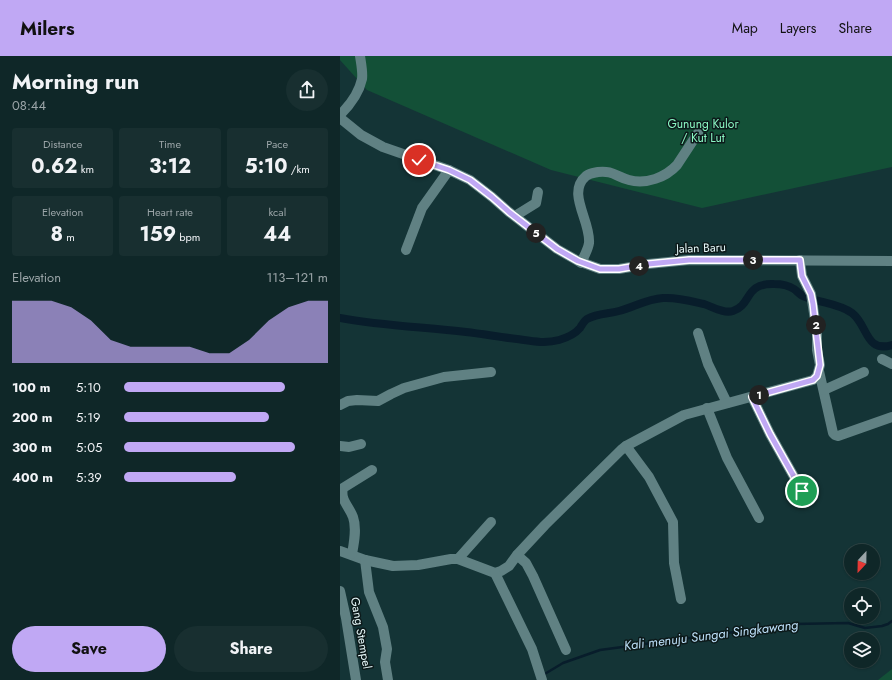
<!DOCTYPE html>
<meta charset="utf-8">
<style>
body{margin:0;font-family:Jost,sans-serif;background:#182f30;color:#f1f3f6;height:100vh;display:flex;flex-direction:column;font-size:15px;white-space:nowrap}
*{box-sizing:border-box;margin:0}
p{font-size:13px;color:#9ba5a8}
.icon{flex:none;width:22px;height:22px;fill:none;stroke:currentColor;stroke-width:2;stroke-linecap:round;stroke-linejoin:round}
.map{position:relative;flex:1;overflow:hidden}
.side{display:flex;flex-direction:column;background:#0f2728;width:340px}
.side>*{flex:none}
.needle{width:26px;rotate:202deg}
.tools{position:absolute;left:504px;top:488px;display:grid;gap:8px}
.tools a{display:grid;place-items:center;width:36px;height:36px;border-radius:50%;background:#0f2728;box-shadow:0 1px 3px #0004,0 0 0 1px #2f4445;font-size:20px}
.pin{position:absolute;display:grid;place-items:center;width:34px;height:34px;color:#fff;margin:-17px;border:2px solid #fff;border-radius:50%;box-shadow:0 1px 4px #0007}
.km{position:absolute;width:20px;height:20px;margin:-10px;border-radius:50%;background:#222;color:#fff;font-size:11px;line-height:20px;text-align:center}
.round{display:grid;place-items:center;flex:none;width:42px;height:42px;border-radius:21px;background:#182f30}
.summary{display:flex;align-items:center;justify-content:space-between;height:68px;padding:0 12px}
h1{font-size:22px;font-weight:700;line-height:30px}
.figures{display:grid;grid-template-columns:repeat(3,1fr);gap:6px;height:68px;padding:4px 12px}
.figures div{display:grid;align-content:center;border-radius:4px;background:#182f30;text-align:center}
.figures b{font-size:20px;font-weight:700}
.figures small{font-size:11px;font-weight:400}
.figures p{font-size:11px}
.chart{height:112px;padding:8px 12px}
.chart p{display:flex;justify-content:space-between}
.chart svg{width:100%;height:72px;margin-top:4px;fill:#c0a8f4;opacity:.7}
.button{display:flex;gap:8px;margin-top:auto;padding:8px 12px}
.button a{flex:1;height:46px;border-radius:24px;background:#c0a8f4;color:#111;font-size:16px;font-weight:700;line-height:46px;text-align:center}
.button a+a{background:#182f30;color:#f1f3f6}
ul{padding:0 12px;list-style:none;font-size:13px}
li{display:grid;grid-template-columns:64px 48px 1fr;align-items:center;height:30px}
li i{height:10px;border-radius:5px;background:#c0a8f4}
header{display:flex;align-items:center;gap:24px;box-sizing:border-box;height:56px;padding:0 20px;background:#c0a8f4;color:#111}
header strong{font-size:19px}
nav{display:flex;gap:22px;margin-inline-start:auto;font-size:14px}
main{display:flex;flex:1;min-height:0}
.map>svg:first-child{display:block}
.green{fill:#135037}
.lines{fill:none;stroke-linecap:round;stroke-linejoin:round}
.stream{stroke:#081d2b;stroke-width:2.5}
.canal{stroke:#081d2b;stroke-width:8}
.minor{stroke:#608183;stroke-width:10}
.route-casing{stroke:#fff;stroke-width:8}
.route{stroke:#c0a8f4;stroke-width:5}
.labels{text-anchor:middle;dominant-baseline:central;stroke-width:3;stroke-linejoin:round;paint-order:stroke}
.park-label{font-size:12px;fill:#8af7c3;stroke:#0c191a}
.street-label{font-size:12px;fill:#e6f8f9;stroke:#0c191a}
.water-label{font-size:13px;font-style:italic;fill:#bde0f9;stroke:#0c191a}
</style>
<header>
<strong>Milers</strong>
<nav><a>Map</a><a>Layers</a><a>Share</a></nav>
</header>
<main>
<section class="side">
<div class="summary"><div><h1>Morning run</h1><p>08:44</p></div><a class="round"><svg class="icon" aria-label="share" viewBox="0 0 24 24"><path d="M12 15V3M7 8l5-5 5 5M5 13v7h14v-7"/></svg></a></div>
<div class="figures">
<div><p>Distance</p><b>0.62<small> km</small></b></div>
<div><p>Time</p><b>3:12</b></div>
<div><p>Pace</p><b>5:10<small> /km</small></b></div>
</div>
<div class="figures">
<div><p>Elevation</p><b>8<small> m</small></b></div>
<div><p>Heart rate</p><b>159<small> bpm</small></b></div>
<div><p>kcal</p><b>44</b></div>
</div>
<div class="chart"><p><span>Elevation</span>113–121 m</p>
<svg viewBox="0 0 160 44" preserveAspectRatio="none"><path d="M0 44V6L10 6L20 6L30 10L40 18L50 30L60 34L70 34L80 34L90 34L100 38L110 38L120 30L130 18L140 10L150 6L160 6V44z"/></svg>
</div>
<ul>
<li><b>100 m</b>5:10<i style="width:79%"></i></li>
<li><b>200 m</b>5:19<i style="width:71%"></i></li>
<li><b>300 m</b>5:05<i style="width:84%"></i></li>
<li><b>400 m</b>5:39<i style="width:55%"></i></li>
</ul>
<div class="button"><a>Save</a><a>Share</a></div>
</section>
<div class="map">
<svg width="552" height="624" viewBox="0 0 552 624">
<rect width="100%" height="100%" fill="#143436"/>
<g class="green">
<polygon points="0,0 552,0 552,111 362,152 211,114 27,34 0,4"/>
<polygon points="552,613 552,624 538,624"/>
</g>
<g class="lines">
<polyline class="stream" points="203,619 223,607 260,594 454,568 508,567 525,572 542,570 548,568 552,565"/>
<path class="canal" d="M0 262C42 270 84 271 126 276 143 278 160 281 177 283 191 285 205 288 219 284 226 282 235 278 240 272 242 269 244 265 247 263 258 257 268 258 279 255 294 251 307 243 323 242 337 241 351 245 364 248 373 251 384 258 393 255 412 249 404 227 434 228 441 228 448 229 454 233 457 235 460 239 463 240 479 247 498 247 512 257 528 269 525 297 552 289"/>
<g class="minor">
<path d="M0 59C10 49 19 37 22 23 23 16 21 7 20 0"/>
<polyline points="0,62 21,79 43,91 109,114 130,124 152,141 169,156 217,193 238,205 260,213 279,213 308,208 349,204 552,205"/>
<polyline points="175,160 196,147 198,136"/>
<polyline points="66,194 82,152 109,114"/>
<path d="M241 207C244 200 248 194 249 187 251 165 226 137 246 120 250 117 253 117 258 116 272 114 277 121 289 124 306 129 326 121 337 109L358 77"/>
<polyline points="358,277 368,308 387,347"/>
<polyline points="542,303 552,308"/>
<polyline points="479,315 493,377 495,379 498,380 552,361"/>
<polyline points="484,334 524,316"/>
<polyline points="412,341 430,378 462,435"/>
<polyline points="0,349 8,345 17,344 38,345 51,338 64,332 104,321 151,316"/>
<polyline points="367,352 387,402 419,462"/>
<polyline points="0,390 9,391 21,388"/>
<polyline points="286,390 309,421 333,466 334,507 341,543"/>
<polyline points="0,495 25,504 53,510 78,509 111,503 118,503 155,517 161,515 169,510 177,499 205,469 281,394 286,390 344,359 473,324 477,320 480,309 477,294 477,277 471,238 462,220 460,204"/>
<path d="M12 498C14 487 17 472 13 461 9 450 0 444 3 432L32 414"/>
<polyline points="177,499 186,507 193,520 226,594"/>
<polyline points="118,503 151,466"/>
<polyline points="25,504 29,536 43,571 47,593 45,606 48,624"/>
<polyline points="155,517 192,593 202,624"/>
<polyline points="0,535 6,562 16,624"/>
</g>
</g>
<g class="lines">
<g class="route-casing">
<polyline id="route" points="79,104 109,114 130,124 152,141 169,156 217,193 238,205 260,213 279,213 308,208 349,204 460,204 462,220 471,238 473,248 480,309 477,320 473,324 412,341 430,378 462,435"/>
</g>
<use href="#route" class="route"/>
</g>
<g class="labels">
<g class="park-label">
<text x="363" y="68">Gunung Kulor<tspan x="363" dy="14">/ Kut Lut</tspan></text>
</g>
<g class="street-label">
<text transform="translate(361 192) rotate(-2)">Jalan Baru</text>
<text transform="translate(21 577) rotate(80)">Gang Stempel</text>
</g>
<g class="water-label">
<text transform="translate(371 579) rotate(-7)">Kali menuju Sungai Singkawang</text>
</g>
</g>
</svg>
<div class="tools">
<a><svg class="needle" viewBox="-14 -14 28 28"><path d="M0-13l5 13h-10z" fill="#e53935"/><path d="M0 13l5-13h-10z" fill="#9ba5a8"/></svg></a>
<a><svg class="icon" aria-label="locate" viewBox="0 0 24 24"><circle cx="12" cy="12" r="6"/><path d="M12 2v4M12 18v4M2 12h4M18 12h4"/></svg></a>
<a><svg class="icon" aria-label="layers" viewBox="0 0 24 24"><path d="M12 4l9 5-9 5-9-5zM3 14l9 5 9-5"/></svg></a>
</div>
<div class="pin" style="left:462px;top:435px;background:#1e9e55"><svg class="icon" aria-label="arrive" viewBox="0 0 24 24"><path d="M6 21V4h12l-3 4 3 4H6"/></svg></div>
<div class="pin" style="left:79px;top:104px;background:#d93025"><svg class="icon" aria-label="check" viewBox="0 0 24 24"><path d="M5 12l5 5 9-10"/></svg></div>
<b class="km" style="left:419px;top:339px">1</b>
<b class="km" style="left:476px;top:269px">2</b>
<b class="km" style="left:413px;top:204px">3</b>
<b class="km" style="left:299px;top:210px">4</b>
<b class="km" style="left:196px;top:177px">5</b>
</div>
</main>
